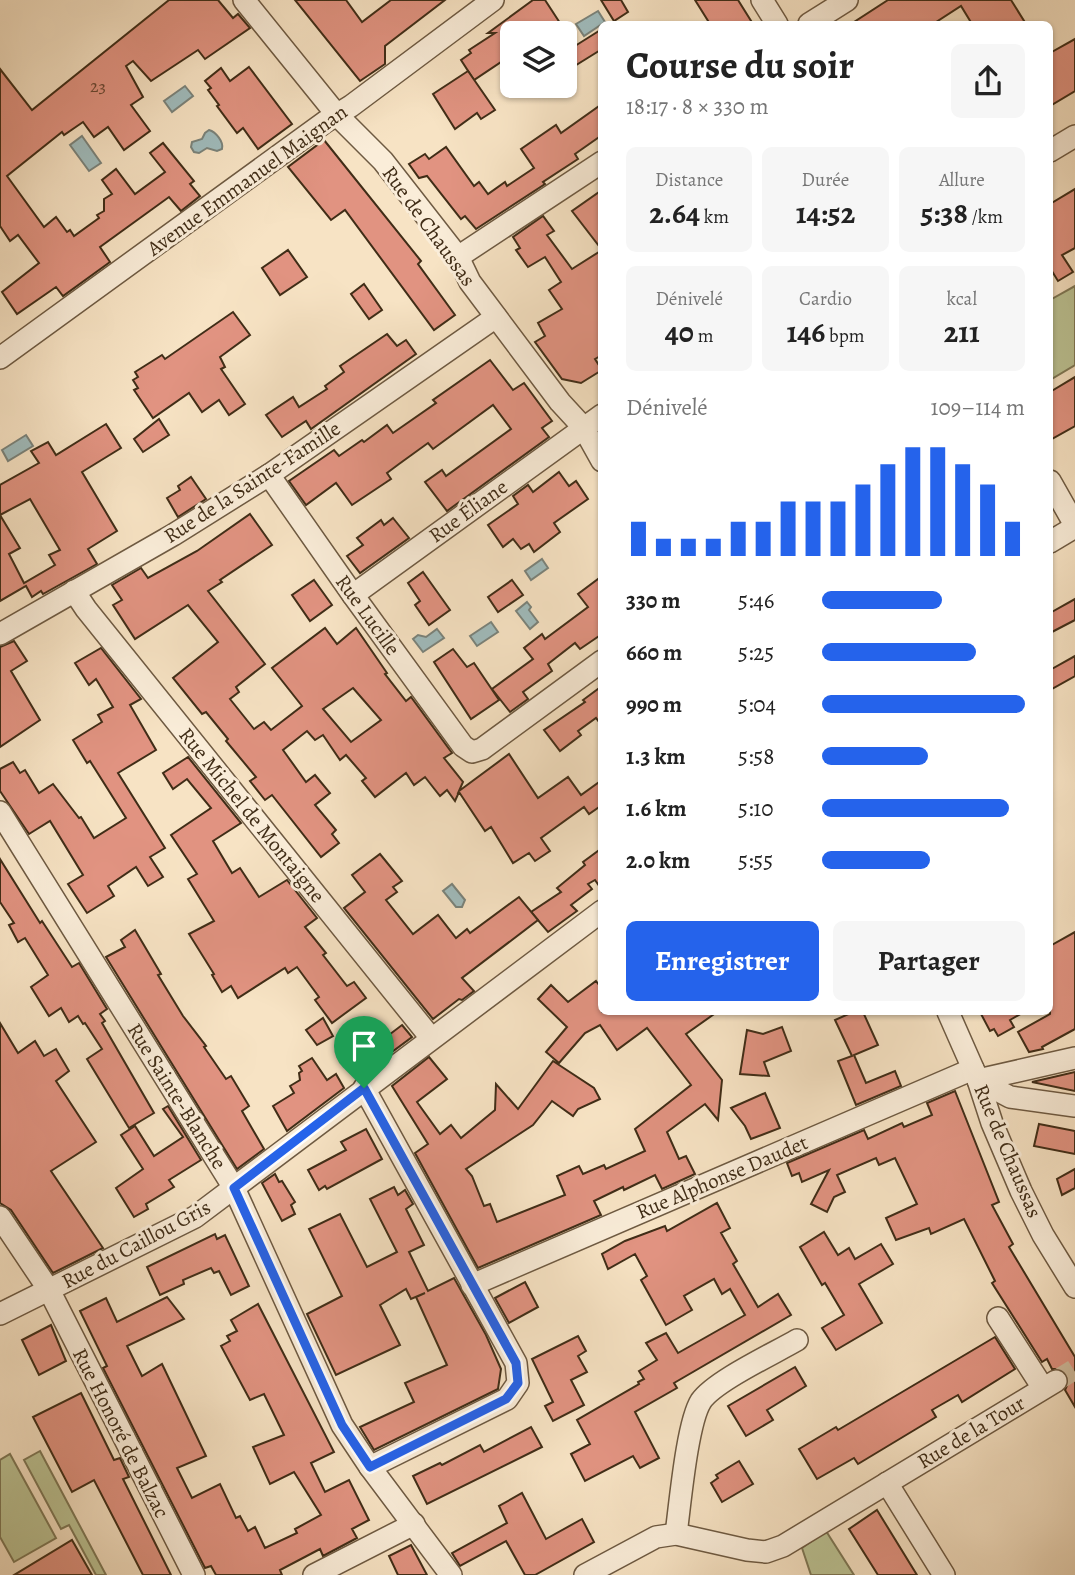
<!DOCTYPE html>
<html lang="fr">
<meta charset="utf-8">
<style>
body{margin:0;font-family:Alegreya,serif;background:#f6f6f6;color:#222;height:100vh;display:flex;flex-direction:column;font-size:26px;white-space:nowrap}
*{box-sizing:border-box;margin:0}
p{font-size:23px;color:#767676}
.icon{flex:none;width:38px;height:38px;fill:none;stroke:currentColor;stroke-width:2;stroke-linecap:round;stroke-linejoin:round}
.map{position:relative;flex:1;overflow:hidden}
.side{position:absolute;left:598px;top:21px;width:455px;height:994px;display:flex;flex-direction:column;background:#fff;border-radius:10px;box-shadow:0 2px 5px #0004}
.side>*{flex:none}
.tools{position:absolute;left:500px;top:21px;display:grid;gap:14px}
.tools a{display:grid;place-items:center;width:77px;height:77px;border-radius:10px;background:#fff;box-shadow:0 2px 5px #0004;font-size:35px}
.pin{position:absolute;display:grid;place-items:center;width:60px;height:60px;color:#fff;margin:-72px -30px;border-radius:50% 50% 50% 0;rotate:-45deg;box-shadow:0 0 7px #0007}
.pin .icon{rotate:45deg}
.round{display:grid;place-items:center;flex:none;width:74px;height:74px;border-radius:10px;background:#f6f6f6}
.headline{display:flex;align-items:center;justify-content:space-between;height:119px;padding:0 28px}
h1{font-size:38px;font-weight:600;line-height:52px}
.stats{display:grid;grid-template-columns:repeat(3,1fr);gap:10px;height:119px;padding:7px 28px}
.stats div{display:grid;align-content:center;border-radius:10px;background:#f6f6f6;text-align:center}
.stats b{font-size:30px;font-weight:600}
.stats small{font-size:19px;font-weight:400}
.stats p{font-size:19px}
.chart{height:196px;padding:14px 28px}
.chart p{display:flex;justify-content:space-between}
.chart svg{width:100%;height:126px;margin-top:7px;stroke:#2563eb;stroke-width:6}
.primary-button{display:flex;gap:14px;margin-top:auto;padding:14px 28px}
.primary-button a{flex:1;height:80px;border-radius:10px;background:#2563eb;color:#fff;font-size:28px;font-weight:600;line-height:80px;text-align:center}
.primary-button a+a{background:#f6f6f6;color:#222}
ul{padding:0 28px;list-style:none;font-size:23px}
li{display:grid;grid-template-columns:112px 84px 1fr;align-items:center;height:52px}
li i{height:18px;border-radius:9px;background:#2563eb}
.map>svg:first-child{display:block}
.green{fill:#bcc495;stroke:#7e7856;stroke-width:2}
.water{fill:#a0bcbd;stroke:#7a837b;stroke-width:2}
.building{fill:#e19381;stroke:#402d17;stroke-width:2;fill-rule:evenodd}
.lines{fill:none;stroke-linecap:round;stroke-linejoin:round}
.minor-tunnel{stroke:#d2bfa1;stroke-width:21;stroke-dasharray:21 10;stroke-linecap:butt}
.minor-casing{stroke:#6e5a42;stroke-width:24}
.minor{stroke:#faedd9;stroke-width:21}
.route-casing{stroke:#fff;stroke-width:14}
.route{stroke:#2563eb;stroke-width:9}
.labels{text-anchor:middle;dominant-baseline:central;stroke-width:6;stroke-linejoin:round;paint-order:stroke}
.number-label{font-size:18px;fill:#684632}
.street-label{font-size:21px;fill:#402d17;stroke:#faedd9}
</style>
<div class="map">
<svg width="1075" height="1575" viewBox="0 0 1075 1575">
<rect width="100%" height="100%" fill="#f7e3c4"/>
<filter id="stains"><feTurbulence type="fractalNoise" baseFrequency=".00286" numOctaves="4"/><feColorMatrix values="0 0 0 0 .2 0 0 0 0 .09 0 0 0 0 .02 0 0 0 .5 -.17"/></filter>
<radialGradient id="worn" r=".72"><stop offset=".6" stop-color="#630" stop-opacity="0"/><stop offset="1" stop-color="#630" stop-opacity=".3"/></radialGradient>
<g class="green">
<polygon points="1075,286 1075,365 1050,380 1050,300"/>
<polygon points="40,1451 106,1575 96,1575 69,1525 61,1529 24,1460"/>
<polygon points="10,1454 56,1538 14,1562 0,1537 0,1460"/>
<polygon points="826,1531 854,1575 811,1575 802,1548"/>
</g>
<g class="water">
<polygon points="598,11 605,22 584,36 576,24"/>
<polygon points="185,86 193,96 172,112 164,101"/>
<path d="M209 130C216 132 224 142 222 149L217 151 207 148 199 153 194 152 191 147 192 142 202 139 205 133Z"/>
<polygon points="82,136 101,163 89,171 70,145"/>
<polygon points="26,435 33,446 8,461 2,450"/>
<polygon points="542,559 548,568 531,580 525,571"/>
<polygon points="527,602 531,607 529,610 538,622 530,629 516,611"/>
<polygon points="491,622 498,632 477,646 470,636"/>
<polygon points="437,629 444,638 423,652 413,639 418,635 426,637"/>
<polygon points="452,884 465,900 462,907 456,907 443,891"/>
</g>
<g class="building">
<polygon points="169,0 218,0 233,18 238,14 250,28 205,59 198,50 151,81 133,61 126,66 143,97 131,105 150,131 124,150 108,127 94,137 83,122 64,135 62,132 7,176 44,227 56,217 67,232 70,230 74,236 99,218 97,215 104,211 104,199 112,194 102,180 116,169 135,194 165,172 150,153 163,143 194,181 190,184 200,196 181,211 169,197 100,247 110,262 63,296 56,287 17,314 2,292 39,263 18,235 10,241 0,226 0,69 32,110"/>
<polygon points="295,0 346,0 362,22 391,0 445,0 385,46 385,64 360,81"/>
<polygon points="533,0 545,0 575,46 602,29 602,49 565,72 565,33 513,33 513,54 474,80 461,60 471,53 469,50 495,33 488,33"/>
<polygon points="601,0 621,0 628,12 614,21"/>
<polygon points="695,0 738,0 753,24 710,24"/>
<polygon points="888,0 1011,0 1026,24 972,24 961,6 933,24 851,24"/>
<polygon points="1075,39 1075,91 1050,106 1050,53"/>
<polygon points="249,67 292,124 258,149 243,128 237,133 217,106 219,105 208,90 211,88 205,81 221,68 230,81"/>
<polygon points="468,71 495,110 481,119 477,113 455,129 433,94"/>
<polygon points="602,104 602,135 575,154 578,159 543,182 545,184 476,229 465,216 461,219 427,176 419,178 409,164 425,154 429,159 446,147 474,186 479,182 488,194 505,182 507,186 534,168 521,149 556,125 561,133"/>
<polygon points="324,140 421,261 418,264 455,315 434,330 345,210 331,220 288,167"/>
<polygon points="1075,189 1075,248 1062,255 1073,272 1058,281 1050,268 1050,204"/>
<polygon points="602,190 602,355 595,359 602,370 581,383 562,379 535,342 545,336 538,323 562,309 549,290 561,282 545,257 528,267 516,250 520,248 513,237 543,216 554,231 547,235 572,269 602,250 572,211"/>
<polygon points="288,250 307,277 280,295 262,268"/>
<polygon points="364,284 382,310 369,319 351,294"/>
<polygon points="233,312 250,335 220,357 225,367 221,369 245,404 229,415 219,400 202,412 189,393 153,418 134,390 138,388 133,380 138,377 135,372 162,355 165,359"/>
<polygon points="387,334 397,346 406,340 416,354 311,429 306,421 282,437 266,415 293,397 299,407 327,389 325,386 344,372 340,366"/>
<polygon points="490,360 513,390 524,383 552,421 542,428 549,437 447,511 425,482 442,470 446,476 511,429 493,405 433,449 428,443 399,464 387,473 391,479 352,505 336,483 306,505 289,481 334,450 339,456 362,440 364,442 387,425 393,433 436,403 433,400"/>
<polygon points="1075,377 1075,426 1050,440 1050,392"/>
<polygon points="159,419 169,435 143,452 134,439"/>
<path d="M106 424 121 448 82 472 117 531 88 549 97 564 43 594 41 591 32 597 26 586 0 601V485L39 463 31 451 48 442 56 455ZM30 499 60 550 49 555 55 565 24 583 9 554 20 548 0 515Z"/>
<polygon points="559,472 569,486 576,481 588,499 554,523 560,532 534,552 529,544 521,549 513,539 503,547 488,525 518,504 513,496 528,485 533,492"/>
<polygon points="191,477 206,499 178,517 167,498 180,490 178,486"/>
<path d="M250 514 272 545 220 580 222 582 208 591 265 664 236 687 239 692 230 699 254 729 264 722 271 730 302 706 272 668 325 628 337 644 356 628 387 673 385 674 406 701 411 697 452 753 444 758 463 782 459 791 509 754 538 798 568 777 581 795 602 780V805L589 814 584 807 541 838 550 851 535 861 529 853 513 863 491 827 485 831 459 792 455 801 447 790 440 796 425 777 414 785 406 773 375 797 362 781 366 778 346 755 340 760 323 735 315 740 307 731 283 750 306 782 315 775 330 793 315 805 336 830 332 834 339 843 321 857 272 795 265 800 250 781 256 777 226 741 228 739 206 712 202 714 173 678 218 642 188 605 135 639 113 605 122 600 112 585 141 568 148 578 197 551ZM353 688 381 720 351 742 323 709Z"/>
<polygon points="393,518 409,538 360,573 347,556 363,545 357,538 381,520 384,525"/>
<polygon points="423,572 450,610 429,625 415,605 420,601 408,583"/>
<polygon points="602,576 602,634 580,649 575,643 548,664 552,671 523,692 528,699 510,712 492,689 533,659 524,648 542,634 545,639 588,607 578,594"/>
<polygon points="314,580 332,605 310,621 292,595"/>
<polygon points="512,580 523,595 498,612 488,597"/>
<polygon points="1075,599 1075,620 1050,633 1050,613"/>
<polygon points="14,641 27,661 11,671 40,720 0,747 0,647"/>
<polygon points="101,648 141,699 130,705 156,750 118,773 165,848 150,857 163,877 148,886 136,867 108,886 114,896 87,913 68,884 83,875 50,821 29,834 0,791 0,769 13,762 20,773 25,770 39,793 53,784 79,818 81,817 94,838 126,818 90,761 87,763 73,740 102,722 98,715 113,707 96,679 89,685 75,663"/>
<polygon points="453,649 467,667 474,663 499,700 471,719 434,662"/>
<polygon points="1075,656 1075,676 1050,690 1050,670"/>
<polygon points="602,686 602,726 596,718 578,731 581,735 560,751 544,730 585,702 583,700"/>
<polygon points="188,757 241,823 213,841 232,873 240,868 259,897 287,880 317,918 305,927 326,953 323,955 347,986 354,982 366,998 332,1023 315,1000 319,997 297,967 288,973 285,968 238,998 231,986 222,992 212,975 214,974 189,934 214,921 188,879 197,874 171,835 211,808 187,779 173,789 163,773"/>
<polygon points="602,848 602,890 595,880 588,884 592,889 571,905 577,911 548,932 531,912 561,892 557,888 585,865 583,862"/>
<polygon points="380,854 402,881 393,887 397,892 386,900 413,934 438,915 456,938 467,929 470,933 519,897 538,920 462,978 474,991 462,1000 459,999 433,1019 344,908 365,892 352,875"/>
<polygon points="0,859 40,923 42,921 72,967 79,963 107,1009 100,1014 105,1021 102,1023 154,1113 129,1128 87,1059 102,1049 85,1023 83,1024 78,1016 69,1022 61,1008 49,1016 31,987 48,975 25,938 18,942 9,925 14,923 0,902"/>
<polygon points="135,930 161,974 158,975 183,1016 206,1046 204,1047 226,1079 231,1076 249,1106 242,1111 264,1149 237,1169 106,957 125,947 121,940"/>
<polygon points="1075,932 1075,1029 1042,1047 1043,1049 1029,1052 1018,1032 1050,1014 1050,946"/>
<polygon points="596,981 602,989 602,1012 717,1012 686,1034 722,1080 718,1120 705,1104 667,1132 679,1159 686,1156 695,1174 662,1189 655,1175 624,1190 623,1187 594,1201 601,1215 478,1268 415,1153 428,1144 392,1086 429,1057 447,1079 417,1102 440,1134 451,1125 461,1138 495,1110 496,1084 518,1109 553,1061 594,1088 600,1099 578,1109 573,1116 552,1101 533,1125 466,1169 472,1176 484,1206 490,1204 497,1222 565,1195 557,1176 579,1166 583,1174 604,1165 606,1169 645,1151 635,1129 691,1085 647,1028 617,1050 600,1025 585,1033 559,1063 546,1052 567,1027 538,999 551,985 568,1002"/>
<polygon points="853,1012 863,1012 878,1045 854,1055 866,1083 895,1071 901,1086 856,1105 838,1061 852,1056 835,1020"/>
<polygon points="980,1012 1024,1012 1010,1020 1014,1027 998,1036 994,1029 990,1031"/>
<polygon points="323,1018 333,1036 317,1045 306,1030"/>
<polygon points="0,1023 18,1053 35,1041 44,1056 56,1049 69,1071 56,1081 96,1142 51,1171 103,1248 53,1273 11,1210 0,1203"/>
<polygon points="402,1025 412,1037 361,1075 352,1063"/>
<polygon points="782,1027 791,1051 764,1062 769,1076 740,1074 747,1030 763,1034"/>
<polygon points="312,1058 327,1080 336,1074 344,1088 287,1131 273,1106 294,1093 290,1086 300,1080 299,1073 302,1071 299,1066"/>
<polygon points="1075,1072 1075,1091 1032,1082"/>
<polygon points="955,1091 999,1202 992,1205 1013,1244 1009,1247 1075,1357 1075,1407 1065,1390 1069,1381 1068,1375 1062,1369 1052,1369 1047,1359 1042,1362 992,1283 995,1281 964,1219 931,1234 929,1228 896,1240 886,1218 917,1204 895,1158 879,1165 876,1158 837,1175 845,1192 834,1197 827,1212 811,1204 829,1170 802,1182 799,1173 792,1176 787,1163 864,1130 868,1139 902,1123 904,1127 932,1115 927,1103"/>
<polygon points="765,1093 780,1128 751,1139 745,1126 731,1108"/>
<polygon points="168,1106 201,1160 169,1180 174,1187 146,1204 148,1209 134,1217 116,1188 143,1169 121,1135 135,1126 154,1156 183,1137 163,1109"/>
<polygon points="1039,1124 1075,1131 1075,1154 1034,1146"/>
<polygon points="366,1129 382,1159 327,1189 325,1186 319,1190 308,1170 346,1150 341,1142"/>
<polygon points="1075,1169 1075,1188 1062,1195 1057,1179"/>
<polygon points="275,1174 279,1182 282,1181 295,1202 291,1205 295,1214 282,1221 262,1183"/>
<polygon points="394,1187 398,1195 405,1190 413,1204 406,1209 424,1245 409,1252 428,1291 454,1278 486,1335 501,1369 498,1389 374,1450 360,1427 414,1402 405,1383 447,1365 416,1297 425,1293 411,1299 406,1289 380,1305 400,1345 336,1375 307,1314 342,1296 309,1229 340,1214 367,1267 397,1252 370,1199"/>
<polygon points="717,1203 730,1228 721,1233 737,1261 733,1264 758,1307 778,1294 791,1315 674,1383 677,1388 635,1412 659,1458 640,1468 633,1456 585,1481 571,1454 590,1444 577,1420 639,1384 638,1382 644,1379 639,1371 657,1360 646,1343 666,1333 678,1353 745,1315 730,1289 722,1294 714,1279 684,1296 692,1310 666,1325 641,1280 647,1276 635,1254 608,1269 602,1254 625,1241 665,1226 667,1231"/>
<polygon points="824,1232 838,1255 849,1248 855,1259 881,1244 893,1264 859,1284 882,1323 836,1350 822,1328 844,1315 825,1283 822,1285 800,1247"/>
<polygon points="215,1234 217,1239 225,1235 249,1286 231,1295 219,1271 214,1273 211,1268 183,1280 184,1284 160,1295 147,1267"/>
<polygon points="525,1282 538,1307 509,1323 495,1298"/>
<polygon points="167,1297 184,1319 127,1346 142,1376 162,1364 206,1456 177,1468 192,1498 220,1484 236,1518 240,1516 248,1531 255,1527 265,1548 297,1533 295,1529 321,1515 294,1472 270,1484 253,1447 284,1435 264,1394 250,1400 221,1346 230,1341 227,1336 237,1331 231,1320 258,1304 334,1452 311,1463 325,1492 349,1480 369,1520 352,1529 357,1538 323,1556 320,1549 280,1570 282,1575 216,1575 211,1566 205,1568 103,1368 107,1366 80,1311 106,1298 117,1322"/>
<polygon points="51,1325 66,1361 39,1375 22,1340"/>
<polygon points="578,1336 586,1351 578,1356 587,1372 571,1380 584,1405 553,1421 545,1406 553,1402 532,1359"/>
<polygon points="995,1337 1015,1369 962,1402 958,1395 932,1410 936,1417 858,1464 854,1458 817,1479 799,1449 836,1427 838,1430"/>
<polygon points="795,1367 806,1386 767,1410 773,1420 746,1436 728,1406"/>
<polygon points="81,1393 114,1460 120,1458 129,1477 123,1479 171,1575 143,1575 94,1480 72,1492 45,1440 33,1417"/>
<polygon points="531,1427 542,1447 427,1504 413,1476 440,1463 442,1465 480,1445 484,1452"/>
<polygon points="739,1461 753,1484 722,1502 711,1483 718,1478 716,1475"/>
<polygon points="522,1493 546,1539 582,1519 594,1542 535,1575 525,1575 506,1541 460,1566 452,1553 507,1523 499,1506"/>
<polygon points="877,1510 917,1575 878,1575 849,1529"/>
<polygon points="72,1540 92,1575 14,1575"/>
<polygon points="411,1545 427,1575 398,1575 389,1556"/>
</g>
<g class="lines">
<polyline class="minor-tunnel" points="1056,1381 1075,1369"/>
<g class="minor-casing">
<g id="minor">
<polyline points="244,0 337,115 383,161 458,257 470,282 560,402 583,427 602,461"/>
<polyline points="762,0 777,24"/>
<polyline points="809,24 847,0"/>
<polyline points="1050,151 1075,136"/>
<polyline points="458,257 602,162"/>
<polyline points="0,358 325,122 351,106 493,0"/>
<polyline points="269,475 353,595 463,746 472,752 482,749 602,661"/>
<polyline points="1050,481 1075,525"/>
<polyline points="1050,542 1075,527"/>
<polyline points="74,591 86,609 431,1038"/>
<polyline points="353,595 602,415"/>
<polyline points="0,634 173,535 269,475 496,317"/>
<polyline points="0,812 234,1188 342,1425 370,1467"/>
<polyline points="948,1012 978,1080 992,1123 1021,1191 1043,1235 1075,1287"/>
<polyline points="978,1080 1010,1097 1075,1106"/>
<polyline points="978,1080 1075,1058"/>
<polyline points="364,1088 516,1363 518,1383 507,1399 370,1467 451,1575"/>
<polyline points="0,1217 49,1290 194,1575"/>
<polyline points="472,1285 973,1069"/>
<polyline points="0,1314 195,1217 602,911"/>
<polyline points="998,1318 1043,1388"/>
<polyline points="887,1483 944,1575"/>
<path d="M676 1534C680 1505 687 1423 701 1401 715 1381 773 1354 797 1340"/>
<polyline points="314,1575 414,1524"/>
<polyline points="585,1575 656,1537 676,1534 747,1550 766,1552 783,1546 1056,1381"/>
</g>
</g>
<use href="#minor" class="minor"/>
</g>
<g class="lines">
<g class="route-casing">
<polygon id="route" points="364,1088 516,1363 518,1383 506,1399 370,1467 342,1425 234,1188"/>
</g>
<use href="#route" class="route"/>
</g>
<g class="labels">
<g class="number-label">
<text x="98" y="86">23</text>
</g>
<g class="street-label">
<text transform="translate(247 180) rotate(-36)">Avenue Emmanuel Maignan</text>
<text transform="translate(429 226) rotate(54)">Rue de Chaussas</text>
<text transform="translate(252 482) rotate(-33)">Rue de la Sainte-Famille</text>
<text transform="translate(468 511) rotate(-36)">Rue Éliane</text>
<text transform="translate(368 615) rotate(54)">Rue Lucille</text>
<text transform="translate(252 815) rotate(51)">Rue Michel de Montaigne</text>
<text transform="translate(177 1096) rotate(58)">Rue Sainte-Blanche</text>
<text transform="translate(1008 1151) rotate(67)">Rue de Chaussas</text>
<text transform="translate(722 1177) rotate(-23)">Rue Alphonse Daudet</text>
<text transform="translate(136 1244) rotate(-28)">Rue du Caillou Gris</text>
<text transform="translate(971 1432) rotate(-31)">Rue de la Tour</text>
<text transform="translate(121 1433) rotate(63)">Rue Honoré de Balzac</text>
</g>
</g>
<rect width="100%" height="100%" filter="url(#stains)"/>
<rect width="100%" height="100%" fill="url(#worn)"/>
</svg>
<div class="tools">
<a><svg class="icon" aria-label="layers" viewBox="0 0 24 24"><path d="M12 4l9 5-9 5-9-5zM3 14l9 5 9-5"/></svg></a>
</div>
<div class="pin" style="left:364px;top:1088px;background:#1e9e55"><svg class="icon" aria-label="arrive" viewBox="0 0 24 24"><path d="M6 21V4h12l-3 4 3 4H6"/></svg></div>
<section class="side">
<div class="headline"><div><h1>Course du soir</h1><p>18:17 · 8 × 330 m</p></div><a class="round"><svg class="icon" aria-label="share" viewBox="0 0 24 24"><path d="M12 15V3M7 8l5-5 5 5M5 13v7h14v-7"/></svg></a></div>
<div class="stats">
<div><p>Distance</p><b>2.64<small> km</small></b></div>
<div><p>Durée</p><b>14:52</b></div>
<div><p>Allure</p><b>5:38<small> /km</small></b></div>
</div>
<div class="stats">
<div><p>Dénivelé</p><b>40<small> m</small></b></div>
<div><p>Cardio</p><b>146<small> bpm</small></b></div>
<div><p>kcal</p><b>211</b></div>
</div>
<div class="chart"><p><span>Dénivelé</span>109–114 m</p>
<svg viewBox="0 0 160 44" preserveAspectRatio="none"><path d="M5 44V32M15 44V38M25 44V38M35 44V38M45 44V32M55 44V32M65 44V25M75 44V25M85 44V25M95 44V19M105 44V12M115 44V6M125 44V6M135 44V12M145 44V19M155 44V32"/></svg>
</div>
<ul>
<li><b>330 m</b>5:46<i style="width:59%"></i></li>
<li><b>660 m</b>5:25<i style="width:76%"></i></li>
<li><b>990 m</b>5:04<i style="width:100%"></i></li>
<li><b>1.3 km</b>5:58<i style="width:52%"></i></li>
<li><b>1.6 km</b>5:10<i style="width:92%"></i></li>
<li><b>2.0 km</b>5:55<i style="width:53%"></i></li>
</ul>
<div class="primary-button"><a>Enregistrer</a><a>Partager</a></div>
</section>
</div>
